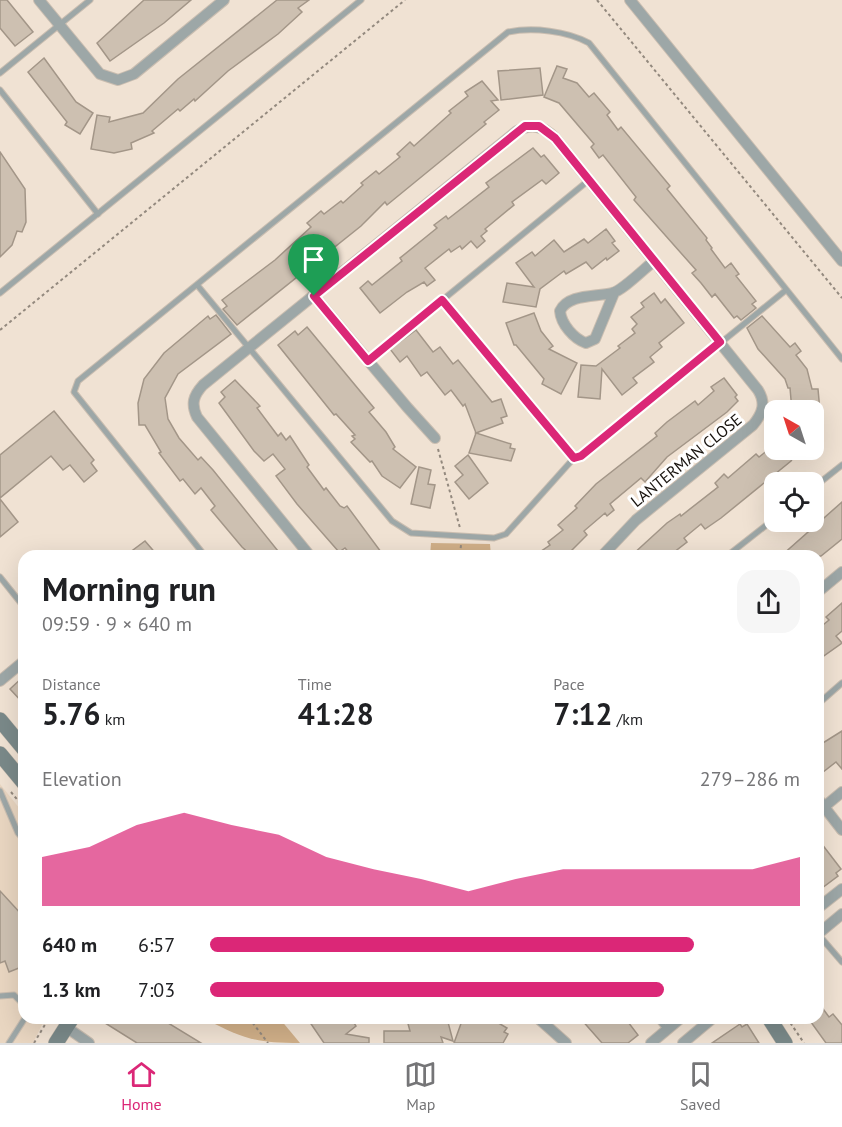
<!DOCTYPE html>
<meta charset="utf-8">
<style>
body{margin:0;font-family:"PT Sans",sans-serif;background:#f6f6f6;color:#202124;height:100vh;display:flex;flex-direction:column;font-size:22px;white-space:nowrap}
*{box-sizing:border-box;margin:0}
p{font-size:20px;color:#757577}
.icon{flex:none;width:33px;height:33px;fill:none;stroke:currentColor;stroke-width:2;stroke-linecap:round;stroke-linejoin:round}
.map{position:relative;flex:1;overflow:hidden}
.drawer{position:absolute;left:18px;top:550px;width:806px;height:474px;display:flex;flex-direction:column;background:#fff;border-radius:18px;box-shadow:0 6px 24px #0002}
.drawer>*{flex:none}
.needle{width:39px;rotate:321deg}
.tools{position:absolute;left:764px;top:400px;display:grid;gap:12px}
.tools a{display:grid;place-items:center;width:60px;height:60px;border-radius:12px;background:#fff;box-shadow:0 6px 24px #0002;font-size:30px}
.pin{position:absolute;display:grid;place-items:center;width:51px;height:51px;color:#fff;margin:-62px -26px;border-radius:50% 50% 50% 0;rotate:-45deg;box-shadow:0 0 6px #0007}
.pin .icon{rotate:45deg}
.round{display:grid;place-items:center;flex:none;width:63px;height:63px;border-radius:18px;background:#f6f6f6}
.overview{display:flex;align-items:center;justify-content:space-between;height:102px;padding:0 24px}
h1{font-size:33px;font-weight:600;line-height:45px}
.stats{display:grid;grid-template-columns:repeat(3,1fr);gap:9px;height:102px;padding:6px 24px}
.stats div{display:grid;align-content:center}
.stats b{font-size:30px;font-weight:600}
.stats small{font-size:16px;font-weight:400}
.stats p{font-size:16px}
.chart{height:168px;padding:12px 24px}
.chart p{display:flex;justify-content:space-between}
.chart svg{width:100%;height:108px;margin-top:6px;fill:#db2777;opacity:.7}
ul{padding:0 24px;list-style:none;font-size:20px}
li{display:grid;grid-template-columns:96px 72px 1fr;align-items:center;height:45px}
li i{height:15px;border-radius:8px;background:#db2777}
.dock{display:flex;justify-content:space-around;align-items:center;height:84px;border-top:2px solid #e0e0e0;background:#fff;font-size:16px;color:#757577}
.dock a{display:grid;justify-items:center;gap:3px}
.dock .selected{color:#db2777}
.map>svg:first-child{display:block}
.built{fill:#e9d6c1}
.green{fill:#d0af88}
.building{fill:#cdc0b1;stroke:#a39688;stroke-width:1.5}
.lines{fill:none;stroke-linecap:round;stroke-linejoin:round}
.lane-casing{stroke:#c9bdb0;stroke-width:7}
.street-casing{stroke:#c9bdb0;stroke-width:12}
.secondary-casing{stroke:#c9bdb0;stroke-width:16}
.path{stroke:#93897e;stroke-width:2;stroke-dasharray:3 3;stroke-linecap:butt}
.lane{stroke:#9da7a7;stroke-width:5}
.street{stroke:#9da7a7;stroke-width:10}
.secondary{stroke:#7a8989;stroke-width:15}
.route-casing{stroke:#fff;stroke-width:12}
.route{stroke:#db2777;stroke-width:8}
.labels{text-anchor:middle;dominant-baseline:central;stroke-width:6;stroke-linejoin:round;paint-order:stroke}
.street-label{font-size:16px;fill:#18130e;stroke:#fff}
</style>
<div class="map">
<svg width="842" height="1043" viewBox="0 0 842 1043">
<rect width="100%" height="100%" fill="#f0e2d3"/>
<polygon class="built" points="0,784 24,814 24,1018 45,1019 33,1043 0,1043"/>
<g class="green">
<polygon points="431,543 490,544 491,556 430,556"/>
<path d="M205 1019H280L300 1043C256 1043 244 1039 205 1019Z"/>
</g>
<g class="building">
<polygon points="0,0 7,0 33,32 15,46 0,28"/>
<polygon points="144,0 191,0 164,23 110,61 97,43"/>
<polygon points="277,0 309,0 298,8 302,12 278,34 228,71 195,101 194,99 180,111 178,109 152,131 154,133 131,143 132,149 114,153 91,149 97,115 110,117 109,122 143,113 178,79"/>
<polygon points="44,58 76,102 93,113 80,134 65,125 67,122 28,72"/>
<polygon points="557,66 567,69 563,78 577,83 589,97 594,93 610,112 607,115 618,130 621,127 670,186 667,189 707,238 706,240 712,248 711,249 725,268 731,263 739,274 736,276 756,301 752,304 756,308 741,320 737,316 734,318 715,294 712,297 701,283 692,273 696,270 634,200 636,197 603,155 599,158 591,147 594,144 559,103 544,97"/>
<polygon points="540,68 543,95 501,100 498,71"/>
<polygon points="482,81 498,100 491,101 499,110 484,122 486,124 387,205 385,202 361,226 237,325 223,309 227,306 222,300 275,260 311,227 307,223 321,211 324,214 341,201 343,203 363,185 361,183 376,171 379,174 400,157 397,154 410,142 414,146 451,113 449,111 468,96 465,92"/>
<polygon points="533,148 541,157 544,155 559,173 546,184 542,180 512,202 514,205 485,229 487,231 481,236 485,241 477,248 471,241 462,249 460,246 451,252 449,249 425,268 435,280 427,286 424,282 407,292 380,313 360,288 368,281 372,285 402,261 400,258 437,228 434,225 446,216 448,219 489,187 486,183"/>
<polygon points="0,152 25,189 26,222 22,232 17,231 12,245 0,257"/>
<polygon points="606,229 615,241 612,243 619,251 607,260 606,258 592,269 586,262 566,274 564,271 540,289 536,307 503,302 507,283 534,287 516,263 532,252 535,256 554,240 564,252 584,239 588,243"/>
<polygon points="654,293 661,303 665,299 684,323 659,343 662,347 650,357 654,362 633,378 637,383 622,395 602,369 600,399 578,397 581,365 596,366 620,348 618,346 635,333 632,329 637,324 631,317 644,307 641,303"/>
<polygon points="534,313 541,331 553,346 549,349 577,363 561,394 542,384 544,379 516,345 514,345 506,323"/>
<polygon points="216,315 231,334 178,374 165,398 168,419 179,438 198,460 201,457 213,470 282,556 252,556 242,547 211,510 215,506 201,488 195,494 183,479 180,481 159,453 161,452 145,425 139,425 138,403 144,379 164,353 208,316 210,319"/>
<polygon points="762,316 790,347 795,343 801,351 796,355 807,369 812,389 818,389 820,411 792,411 790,388 788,388 785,379 758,349 747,328"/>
<polygon points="307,327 374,408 369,412 386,432 395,447 393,449 416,467 400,488 382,476 372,461 370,462 351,442 355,439 352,436 355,435 336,414 334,415 278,345 295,331 298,335"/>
<polygon points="416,330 433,352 440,347 453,364 458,360 492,402 501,399 507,416 501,418 503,423 476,433 511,444 510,448 515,449 511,461 469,453 476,433 465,404 463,406 451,390 445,395 427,372 421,376 407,356 400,362 390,349"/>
<polygon points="724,378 737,395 735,397 738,401 727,412 667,457 645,482 641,478 610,504 614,510 607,516 605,513 584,531 587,535 566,556 534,556 550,545 548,542 563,530 558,525 577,508 575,506 596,484 657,436 655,433 667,422 695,401 698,405 714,391 711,387"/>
<polygon points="235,380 260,406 257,408 278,436 281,433 286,440 290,436 309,465 307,467 324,490 326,488 340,506 344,508 347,506 384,556 352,556 345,548 339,552 297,504 276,476 285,469 273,454 264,461 254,451 219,403 225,397 221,392"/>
<polygon points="54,411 94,460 91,463 97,471 84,482 70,465 63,470 51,456 0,498 0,455"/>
<polygon points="768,450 798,450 791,461 721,518 705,529 701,524 684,538 687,542 669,556 631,556 667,523 680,514 681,516 718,487 715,483 724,474 728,478 756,454 759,457"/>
<polygon points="468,455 488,483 469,499 455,482 463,475 455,466"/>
<polygon points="419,467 431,470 428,484 435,485 430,508 411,504"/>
<polygon points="0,499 18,522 0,537"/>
<polygon points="842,502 842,539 821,556 781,556"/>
<polygon points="145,541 158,556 125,556"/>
<polygon points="842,603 842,631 836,636 842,643 818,660 818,629 829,620 826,617"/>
<polygon points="24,676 24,704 10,689"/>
<polygon points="842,731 842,769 836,762 818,776 818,746"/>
<polygon points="818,839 841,869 836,873 838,876 818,891"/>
<polygon points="0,891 22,915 20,921 24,932 24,966 9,972 5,961 0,963"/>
<polygon points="818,1002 829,1017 833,1014 842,1025 842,1043 826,1043 808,1018 818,1018"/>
<polygon points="97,1018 160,1018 201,1043 137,1043"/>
<polygon points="307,1018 351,1018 356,1026 346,1034 369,1038 369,1043 324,1043"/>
<polygon points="412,1018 442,1018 443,1023 448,1022 453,1041 441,1037 443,1043 384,1043 384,1031 410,1031 407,1020"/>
<polygon points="463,1018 490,1018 507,1028 504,1032 508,1034 503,1043 454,1043"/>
<polygon points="580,1018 625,1018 638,1035 628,1043 602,1043"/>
<polygon points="740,1024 742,1027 747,1024 759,1043 712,1043"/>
</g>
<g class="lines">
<g class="lane-casing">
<g id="lane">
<polyline points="0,73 90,0"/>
<polyline points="0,90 98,214"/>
<polyline points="198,286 392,521 411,533 494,538 506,534 574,458 581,456 786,290"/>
<polyline points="0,293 361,0"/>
<polyline points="442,300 574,458"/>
<polyline points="368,361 589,180"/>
<polyline points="813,488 842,465"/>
<path d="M205 556 74 392 78 381 508 32C533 27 567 31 589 43L842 359"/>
<polyline points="727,556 774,519"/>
<polyline points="0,577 24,607"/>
<polyline points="818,704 842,683"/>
<polyline points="0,791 18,833 24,840"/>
<polyline points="818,934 842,962"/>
<polyline points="0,996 14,995 24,1005"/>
<polyline points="657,1018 667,1030"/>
<polyline points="9,1043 25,1018"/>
</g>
</g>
<g class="street-casing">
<g id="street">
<polyline points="39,0 100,74 118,80 134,74 224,0"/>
<polyline points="630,0 842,261"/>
<path d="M614 293 595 339 586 343C574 339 561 324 560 311 568 294 595 297 612 293 622 291 645 268 654 261"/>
<polyline points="314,296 407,407 435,438"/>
<path d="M310 556 197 417C191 404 193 396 203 385L517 131C532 123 543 126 555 138L758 390C766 403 763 413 753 425L636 520 602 556"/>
<polyline points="818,592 842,572"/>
<polyline points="0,681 24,661"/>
<polyline points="818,799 842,830"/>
<polyline points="824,807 842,792"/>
<polyline points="818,908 842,889"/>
<polyline points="818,934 842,914"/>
<polyline points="538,1018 566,1043"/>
<polyline points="66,1027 89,1043"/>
<polyline points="651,1043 681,1018"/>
<polyline points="683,1043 713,1018"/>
</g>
</g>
<g class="secondary-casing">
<g id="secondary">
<polyline points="0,720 24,749"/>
<polyline points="0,754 24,783"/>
<polyline points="769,1018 785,1043"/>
<polyline points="56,1043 72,1018"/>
</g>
</g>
<g class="path">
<polyline points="597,0 842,298"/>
<polyline points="0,330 405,0"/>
<polyline points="438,449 460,528"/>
<polyline points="460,554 461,545"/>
<polyline points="452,556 460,554 466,556"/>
<polyline points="11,792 24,808"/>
<polyline points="249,1018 268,1043"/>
<polyline points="787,1018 804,1043"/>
<polyline points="34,1043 49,1018"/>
</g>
<use href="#lane" class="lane"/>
<use href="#street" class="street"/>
<use href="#secondary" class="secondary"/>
</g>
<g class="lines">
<g class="route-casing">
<polygon id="route" points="525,126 539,126 555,138 720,342 581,456 574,458 442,300 368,361 314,296"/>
</g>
<use href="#route" class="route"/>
</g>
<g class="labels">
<g class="street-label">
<text transform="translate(686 460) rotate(-39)">LANTERMAN CLOSE</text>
</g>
</g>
</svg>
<div class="tools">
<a><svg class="needle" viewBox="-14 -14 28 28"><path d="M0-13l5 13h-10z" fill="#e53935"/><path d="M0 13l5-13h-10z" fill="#757577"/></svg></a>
<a><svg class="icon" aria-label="locate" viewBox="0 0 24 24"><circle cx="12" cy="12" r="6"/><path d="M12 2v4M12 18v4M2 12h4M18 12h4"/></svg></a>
</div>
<div class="pin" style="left:314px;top:296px;background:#1e9e55"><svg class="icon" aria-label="arrive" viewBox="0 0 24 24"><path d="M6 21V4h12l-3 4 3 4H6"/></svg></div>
<section class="drawer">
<div class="overview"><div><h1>Morning run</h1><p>09:59 · 9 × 640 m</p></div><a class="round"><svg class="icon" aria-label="share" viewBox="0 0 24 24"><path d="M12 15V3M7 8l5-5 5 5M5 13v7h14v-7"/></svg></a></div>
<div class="stats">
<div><p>Distance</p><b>5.76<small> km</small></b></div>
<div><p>Time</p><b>41:28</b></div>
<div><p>Pace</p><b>7:12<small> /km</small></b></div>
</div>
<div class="chart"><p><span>Elevation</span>279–286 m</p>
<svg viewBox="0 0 160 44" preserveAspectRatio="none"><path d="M0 44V24L10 20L20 11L30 6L40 11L50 15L60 24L70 29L80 33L90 38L100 33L110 29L120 29L130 29L140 29L150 29L160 24V44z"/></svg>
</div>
<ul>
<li><b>640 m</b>6:57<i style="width:82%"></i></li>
<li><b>1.3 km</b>7:03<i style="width:77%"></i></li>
</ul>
</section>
</div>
<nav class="dock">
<a class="selected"><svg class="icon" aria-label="home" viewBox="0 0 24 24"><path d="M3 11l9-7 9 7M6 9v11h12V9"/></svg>Home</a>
<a><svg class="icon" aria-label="map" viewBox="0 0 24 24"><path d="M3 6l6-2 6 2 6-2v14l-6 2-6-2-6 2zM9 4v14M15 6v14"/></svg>Map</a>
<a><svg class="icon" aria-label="saved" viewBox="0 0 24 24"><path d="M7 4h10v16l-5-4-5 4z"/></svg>Saved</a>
</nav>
